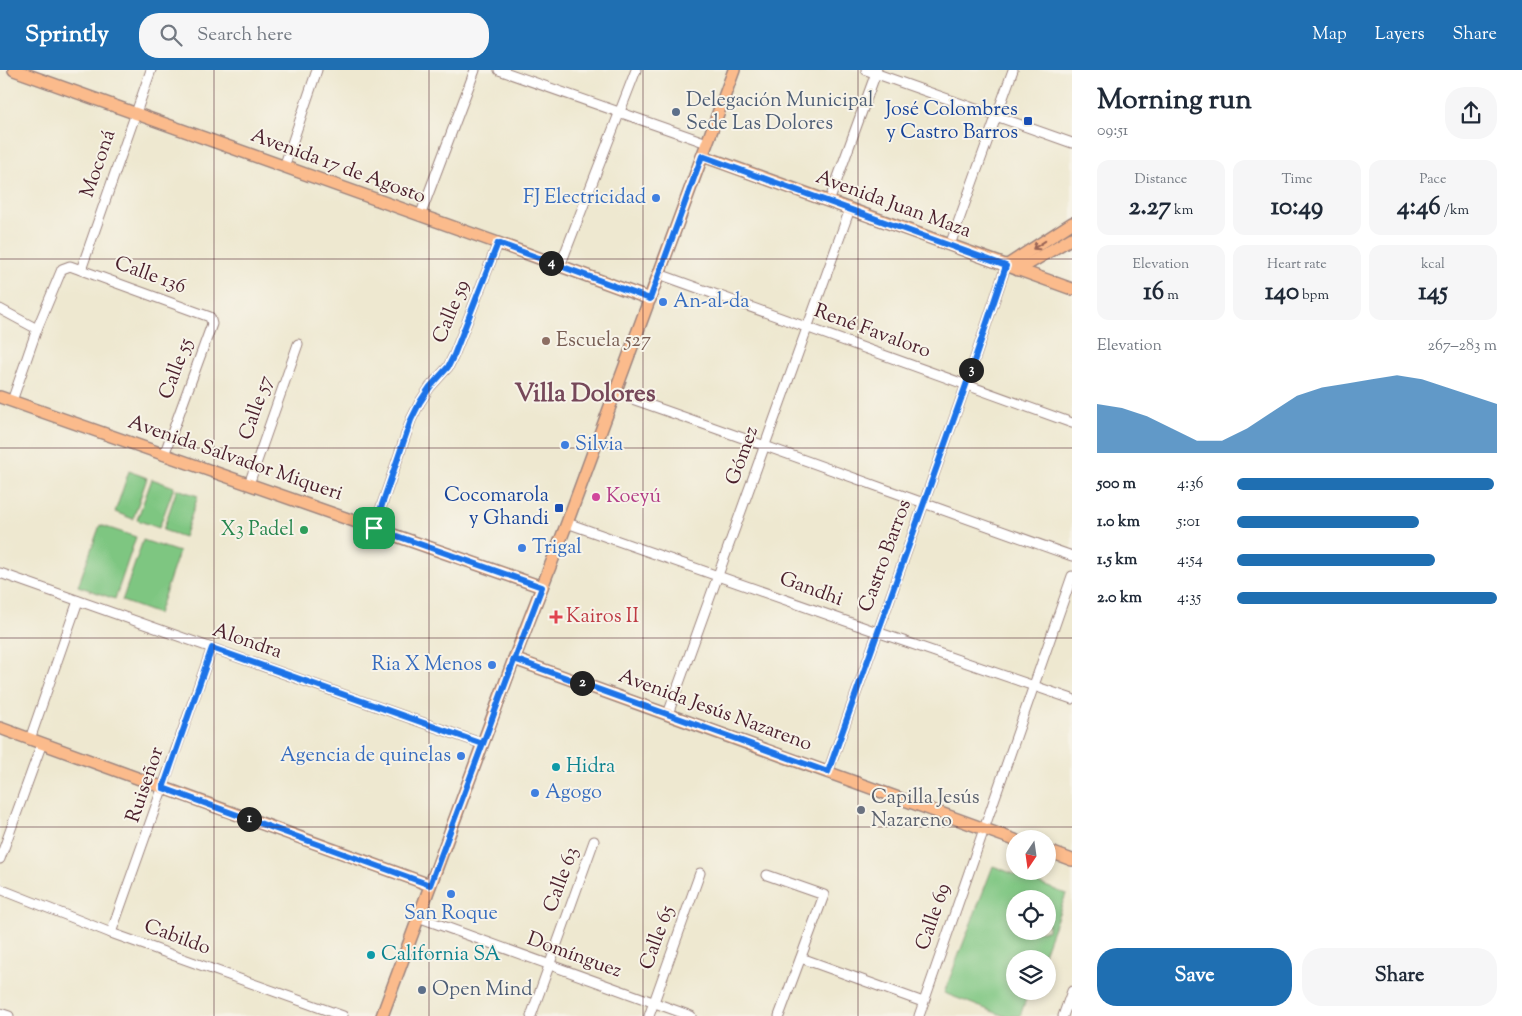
<!DOCTYPE html>
<meta charset="utf-8">
<style>
body{margin:0;font-family:"Sorts Mill Goudy",serif;background:#f6f6f7;color:#1f2937;height:100vh;display:flex;flex-direction:column;font-size:19px;white-space:nowrap}
*{box-sizing:border-box;margin:0}
p{font-size:16px;color:#747a83}
.icon{flex:none;width:28px;height:28px;fill:none;stroke:currentColor;stroke-width:2;stroke-linecap:round;stroke-linejoin:round}
.map{position:relative;flex:1;overflow:hidden}
.details{display:flex;flex-direction:column;background:#fff;width:450px}
.details>*{flex:none}
.needle{width:32px;rotate:193deg}
.controls{position:absolute;left:1006px;top:760px;display:grid;gap:10px}
.controls a{display:grid;place-items:center;width:50px;height:50px;border-radius:50%;background:#fff;box-shadow:0 2px 8px #0003;font-size:25px}
.pin{position:absolute;display:grid;place-items:center;width:42px;height:42px;color:#fff;margin:-21px;border-radius:10px;box-shadow:0 2px 8px #0006}
.km{position:absolute;width:25px;height:25px;margin:-12px;border-radius:50%;background:#222;color:#fff;font-size:14px;line-height:25px;text-align:center}
.round{display:grid;place-items:center;flex:none;width:52px;height:52px;border-radius:20px;background:#f6f6f7}
.summary{display:flex;align-items:center;justify-content:space-between;height:85px;padding:0 25px}
h1{font-size:28px;font-weight:800;line-height:38px}
.metrics{display:grid;grid-template-columns:repeat(3,1fr);gap:8px;height:85px;padding:5px 25px}
.metrics div{display:grid;align-content:center;border-radius:12px;background:#f6f6f7;text-align:center}
.metrics b{font-size:25px;font-weight:800}
.metrics small{font-size:14px;font-weight:400}
.metrics p{font-size:14px}
.chart{height:140px;padding:10px 25px}
.chart p{display:flex;justify-content:space-between}
.chart svg{width:100%;height:90px;margin-top:5px;fill:#1f6fb2;opacity:.7}
.action{display:flex;gap:10px;margin-top:auto;padding:10px 25px}
.action a{flex:1;height:58px;border-radius:20px;background:#1f6fb2;color:#fff;font-size:20px;font-weight:800;line-height:58px;text-align:center}
.action a+a{background:#f6f6f7;color:#1f2937}
ul{padding:0 25px;list-style:none;font-size:16px}
li{display:grid;grid-template-columns:80px 60px 1fr;align-items:center;height:38px}
li i{height:12px;border-radius:6px;background:#1f6fb2}
header{display:flex;align-items:center;gap:30px;box-sizing:border-box;height:70px;padding:0 25px;background:#1f6fb2;color:#fff}
header strong{font-size:24px}
nav{display:flex;gap:28px;margin-inline-start:auto;font-size:18px}
.search{width:350px;height:45px;background:#f6f6f7;display:flex;align-items:center;gap:12px;box-sizing:border-box;padding:0 18px;border-radius:20px;color:#747a83;font-size:19px}
main{display:flex;flex:1;min-height:0}
.map>svg:first-child{display:block}
.garden{fill:#7ec681;stroke:#647256;fill-rule:evenodd}
.lines{fill:none;stroke-linecap:round;stroke-linejoin:round}
.minor-casing{stroke:#9c847e;stroke-width:11}
.major-casing{stroke:#9c847e;stroke-width:14}
.minor{stroke:#fff;stroke-width:9}
.major{stroke:#fbbb8c;stroke-width:11}
.oneway{stroke:#9a6557}
.route-casing{stroke:#fff;stroke-width:10}
.route{stroke:#1a73e8;stroke-width:6}
.grid{fill:none;stroke:#4a1f2b;stroke-width:1;stroke-opacity:0.55}
.service-dot{fill:#5c6f8a;stroke:#f7f3e8;stroke-width:2}
.transit-dot{fill:#1a4fb4;stroke:#f7f3e8;stroke-width:2}
.shop-dot{fill:#3f7fe0;stroke:#f7f3e8;stroke-width:2}
.education-dot{fill:#8d6e63;stroke:#f7f3e8;stroke-width:2}
.hotel-dot{fill:#d1479c;stroke:#f7f3e8;stroke-width:2}
.leisure-dot{fill:#2e9e5b;stroke:#f7f3e8;stroke-width:2}
.health-dot{fill:#e0444e;stroke:#f7f3e8;stroke-width:2}
.culture-dot{fill:#0f9aa8;stroke:#f7f3e8;stroke-width:2}
.worship-dot{fill:#6b7280;stroke:#f7f3e8;stroke-width:2}
.labels{text-anchor:middle;dominant-baseline:central;stroke-width:4;stroke-linejoin:round;paint-order:stroke}
.service-label{font-size:20px;fill:#4e5e75;stroke:#f7f3e8;text-anchor:start}
.transit-label{font-size:20px;fill:#164399;stroke:#f7f3e8;text-anchor:end}
.street-label{font-size:20px;fill:#4a1f2b;stroke:#f7f3e8}
.shop-label{font-size:20px;fill:#366cbe;stroke:#f7f3e8;text-anchor:start}
.education-label{font-size:20px;fill:#785e54;stroke:#f7f3e8;text-anchor:start}
.hotel-label{font-size:20px;fill:#b23c85;stroke:#f7f3e8;text-anchor:start}
.leisure-label{font-size:20px;fill:#27864d;stroke:#f7f3e8;text-anchor:end}
.health-label{font-size:20px;fill:#be3a42;stroke:#f7f3e8;text-anchor:start}
.culture-label{font-size:20px;fill:#0d838f;stroke:#f7f3e8;text-anchor:start}
.worship-label{font-size:20px;fill:#5b616d;stroke:#f7f3e8;text-anchor:start}
.district-label{font-size:25px;font-weight:bold;fill:#76485a;stroke:#f7f3e8}
</style>
<header>
<strong>Sprintly</strong>
<div class="search"><svg class="icon" aria-label="search" viewBox="0 0 24 24"><circle cx="10" cy="10" r="6"/><path d="M15 15l6 6"/></svg>Search here</div>
<nav><a>Map</a><a>Layers</a><a>Share</a></nav>
</header>
<main>
<div class="map">
<svg width="1072" height="946" viewBox="0 0 1072 946">
<rect width="100%" height="100%" fill="#f7f3e8"/>
<filter id="ink" filterUnits="userSpaceOnUse"><feTurbulence type="fractalNoise" baseFrequency=".02" numOctaves="2"/><feDisplacementMap in="SourceGraphic" scale="10" xChannelSelector="R" yChannelSelector="G"/><feConvolveMatrix kernelMatrix="1 2 1 2 8 2 1 2 1" color-interpolation-filters="sRGB"/></filter>
<filter id="wash" filterUnits="userSpaceOnUse"><feTurbulence type="fractalNoise" baseFrequency=".0096" numOctaves="4" result="noise"/><feDisplacementMap in="SourceGraphic" scale="20" xChannelSelector="R" yChannelSelector="G"/><feGaussianBlur stdDeviation="1.12" result="paint"/><feColorMatrix in="noise" values="0 0 0 0 0 0 0 0 0 0 0 0 0 0 0 0 0 1.4 0 .05"/><feComposite in="paint" operator="in"/></filter>
<g filter="url(#wash)">
<rect width="100%" height="100%" fill="#eee8d0"/>
<g class="garden">
<polygon points="129,401 147,408 133,449 115,442"/>
<polygon points="152,409 174,417 159,458 137,450"/>
<polygon points="177,419 198,426 184,467 163,460"/>
<polygon points="100,455 136,467 115,529 78,516"/>
<polygon points="143,470 179,482 158,544 122,531"/>
<path d="M993 796 1066 824 1042 889H1015V921H1029L1020 946H1004L944 923ZM1015 829H1048V861H1015Z"/>
</g>
</g>
<g filter="url(#ink)">
<g class="lines">
<g class="minor-casing">
<g id="minor">
<polyline points="499,0 707,73"/>
<polyline points="866,0 1072,73"/>
<polyline points="284,97 317,0"/>
<polyline points="829,132 877,0"/>
<polyline points="420,146 475,0"/>
<polyline points="950,175 1013,0"/>
<polyline points="560,196 636,0"/>
<polyline points="81,200 151,0"/>
<polyline points="659,204 1072,353"/>
<polyline points="0,239 37,259"/>
<path d="M615 323C768 376 919 432 1072 486"/>
<polyline points="12,331 37,259 62,199 70,196 81,200 210,247 212,254 164,385"/>
<polyline points="249,414 298,274"/>
<polyline points="567,453 877,562 1072,629"/>
<polyline points="374,458 411,350 420,332 430,317 448,297 454,285 498,173"/>
<polyline points="0,503 483,674"/>
<polyline points="668,644 850,139"/>
<polyline points="30,669 78,531"/>
<polyline points="828,702 966,315 1006,196"/>
<polyline points="0,789 42,673"/>
<polyline points="767,805 824,825 779,946"/>
<polyline points="0,819 111,863 343,946"/>
<polyline points="418,847 691,946"/>
<polyline points="111,863 212,578"/>
<polyline points="801,888 923,932"/>
<polyline points="0,943 9,946"/>
<polyline points="531,946 594,771"/>
<polyline points="649,946 700,803"/>
<polyline points="919,946 1072,506"/>
<polyline points="1063,946 1072,921"/>
</g>
</g>
<g class="major-casing">
<g id="major">
<polyline points="14,0 498,173 650,229"/>
<polyline points="703,86 1072,219"/>
<polyline points="1006,196 1072,153"/>
<polyline points="1018,200 1072,168"/>
<polyline points="0,327 542,517"/>
<polyline points="514,589 1015,770"/>
<polyline points="0,658 430,815"/>
<polyline points="1048,781 1072,790"/>
<polyline points="382,946 514,589 567,453 734,0"/>
</g>
</g>
<use href="#minor" class="minor"/>
<use href="#major" class="major"/>
</g>
<defs><path id="oneway-shaft" d="M-6 0H5M1.5-3L5.5 0L1.5 3" fill="none" stroke-width="1.6" stroke-linecap="round" stroke-linejoin="round" transform="scale(1.25)"/></defs>
<use class="oneway" href="#oneway-shaft" transform="translate(1039 175) rotate(147)"/>
</g>
<g class="lines" filter="url(#ink)">
<g class="route-casing">
<path id="route" d="M374 458 542 517C504 616 467 716 430 815L163 718 212 578 483 674 514 589 828 702 966 315 1006 196 702 86 650 229 498 173 454 285 448 297 430 317 420 332 411 350 374 458"/>
</g>
<use href="#route" class="route"/>
</g>
<path class="grid" d="M214 0V946M429 0V946M643 0V946M858 0V946M0 189H1072M0 378H1072M0 568H1072M0 757H1072"/>
<g class="service-dot">
<circle cx="676" cy="42" r="5"/>
<circle cx="422" cy="920" r="5"/>
</g>
<g class="transit-dot">
<rect x="1023" y="46" width="10" height="10" rx="2.5"/>
<rect x="554" y="433" width="10" height="10" rx="2.5"/>
</g>
<g class="shop-dot">
<circle cx="656" cy="128" r="5"/>
<circle cx="663" cy="232" r="5"/>
<circle cx="565" cy="375" r="5"/>
<circle cx="522" cy="478" r="5"/>
<circle cx="492" cy="595" r="5"/>
<circle cx="461" cy="686" r="5"/>
<circle cx="535" cy="723" r="5"/>
<circle cx="451" cy="824" r="5"/>
</g>
<circle class="education-dot" cx="546" cy="271" r="5"/>
<circle class="hotel-dot" cx="596" cy="427" r="5"/>
<circle class="leisure-dot" cx="304" cy="460" r="5"/>
<path class="health-dot" d="M553.5 539.5h5v5h5v5h-5v5h-5v-5h-5v-5h5z"/>
<g class="culture-dot">
<circle cx="556" cy="697" r="5"/>
<circle cx="371" cy="885" r="5"/>
</g>
<circle class="worship-dot" cx="861" cy="740" r="5"/>
<g class="labels">
<g class="service-label">
<text x="686" y="31">Delegación Municipal<tspan x="686" dy="23">Sede Las Dolores</tspan></text>
<text x="432" y="920">Open Mind</text>
</g>
<g class="transit-label">
<text x="1018" y="40">José Colombres<tspan x="1018" dy="23">y Castro Barros</tspan></text>
<text x="549" y="426">Cocomarola<tspan x="549" dy="23">y Ghandi</tspan></text>
</g>
<g class="street-label">
<text transform="translate(99 94) rotate(-71)">Moconá</text>
<text transform="translate(338 97) rotate(20)">Avenida 17 de Agosto</text>
<text transform="translate(893 135) rotate(20)">Avenida Juan Maza</text>
<text transform="translate(150 206) rotate(20)">Calle 136</text>
<text transform="translate(452 242) rotate(-68)">Calle 59</text>
<text transform="translate(872 262) rotate(20)">René Favaloro</text>
<text transform="translate(177 299) rotate(-70)">Calle 55</text>
<text transform="translate(257 338) rotate(-71)">Calle 57</text>
<text transform="translate(743 386) rotate(-70)">Gómez</text>
<text transform="translate(235 389) rotate(19)">Avenida Salvador Miqueri</text>
<text transform="translate(886 486) rotate(-70)">Castro Barros</text>
<text transform="translate(811 520) rotate(20)">Gandhi</text>
<text transform="translate(247 572) rotate(19)">Alondra</text>
<text transform="translate(715 641) rotate(20)">Avenida Jesús Nazareno</text>
<text transform="translate(146 715) rotate(-71)">Ruiseñor</text>
<text transform="translate(562 810) rotate(-70)">Calle 63</text>
<text transform="translate(934 847) rotate(-71)">Calle 69</text>
<text transform="translate(177 868) rotate(20)">Cabildo</text>
<text transform="translate(658 868) rotate(-70)">Calle 65</text>
<text transform="translate(574 886) rotate(20)">Domínguez</text>
</g>
<g class="shop-label">
<text x="646" y="128" text-anchor="end">FJ Electricidad</text>
<text x="673" y="232">An-al-da</text>
<text x="575" y="375">Silvia</text>
<text x="532" y="478">Trigal</text>
<text x="482" y="595" text-anchor="end">Ria X Menos</text>
<text x="451" y="686" text-anchor="end">Agencia de quinelas</text>
<text x="545" y="723">Agogo</text>
<text x="451" y="844" text-anchor="middle">San Roque</text>
</g>
<g class="education-label">
<text x="556" y="271">Escuela 527</text>
</g>
<g class="hotel-label">
<text x="606" y="427">Koeyú</text>
</g>
<g class="leisure-label">
<text x="294" y="460">X3 Padel</text>
</g>
<g class="health-label">
<text x="566" y="547">Kairos II</text>
</g>
<g class="culture-label">
<text x="566" y="697">Hidra</text>
<text x="381" y="885">California SA</text>
</g>
<g class="worship-label">
<text x="871" y="728">Capilla Jesús<tspan x="871" dy="23">Nazareno</tspan></text>
</g>
<g class="district-label">
<text x="585" y="325">Villa Dolores</text>
</g>
</g>
</svg>
<div class="controls">
<a><svg class="needle" viewBox="-14 -14 28 28"><path d="M0-13l5 13h-10z" fill="#e53935"/><path d="M0 13l5-13h-10z" fill="#747a83"/></svg></a>
<a><svg class="icon" aria-label="locate" viewBox="0 0 24 24"><circle cx="12" cy="12" r="6"/><path d="M12 2v4M12 18v4M2 12h4M18 12h4"/></svg></a>
<a><svg class="icon" aria-label="layers" viewBox="0 0 24 24"><path d="M12 4l9 5-9 5-9-5zM3 14l9 5 9-5"/></svg></a>
</div>
<div class="pin" style="left:374px;top:458px;background:#1e9e55"><svg class="icon" aria-label="arrive" viewBox="0 0 24 24"><path d="M6 21V4h12l-3 4 3 4H6"/></svg></div>
<b class="km" style="left:249px;top:749px">1</b>
<b class="km" style="left:582px;top:613px">2</b>
<b class="km" style="left:971px;top:300px">3</b>
<b class="km" style="left:551px;top:193px">4</b>
</div>
<section class="details">
<div class="summary"><div><h1>Morning run</h1><p>09:51</p></div><a class="round"><svg class="icon" aria-label="share" viewBox="0 0 24 24"><path d="M12 15V3M7 8l5-5 5 5M5 13v7h14v-7"/></svg></a></div>
<div class="metrics">
<div><p>Distance</p><b>2.27<small> km</small></b></div>
<div><p>Time</p><b>10:49</b></div>
<div><p>Pace</p><b>4:46<small> /km</small></b></div>
</div>
<div class="metrics">
<div><p>Elevation</p><b>16<small> m</small></b></div>
<div><p>Heart rate</p><b>140<small> bpm</small></b></div>
<div><p>kcal</p><b>145</b></div>
</div>
<div class="chart"><p><span>Elevation</span>267–283 m</p>
<svg viewBox="0 0 160 44" preserveAspectRatio="none"><path d="M0 44V20L10 22L20 26L30 32L40 38L50 38L60 32L70 24L80 16L90 12L100 10L110 8L120 6L130 8L140 12L150 16L160 20V44z"/></svg>
</div>
<ul>
<li><b>500 m</b>4:36<i style="width:99%"></i></li>
<li><b>1.0 km</b>5:01<i style="width:70%"></i></li>
<li><b>1.5 km</b>4:54<i style="width:76%"></i></li>
<li><b>2.0 km</b>4:35<i style="width:100%"></i></li>
</ul>
<div class="action"><a>Save</a><a>Share</a></div>
</section>
</main>
